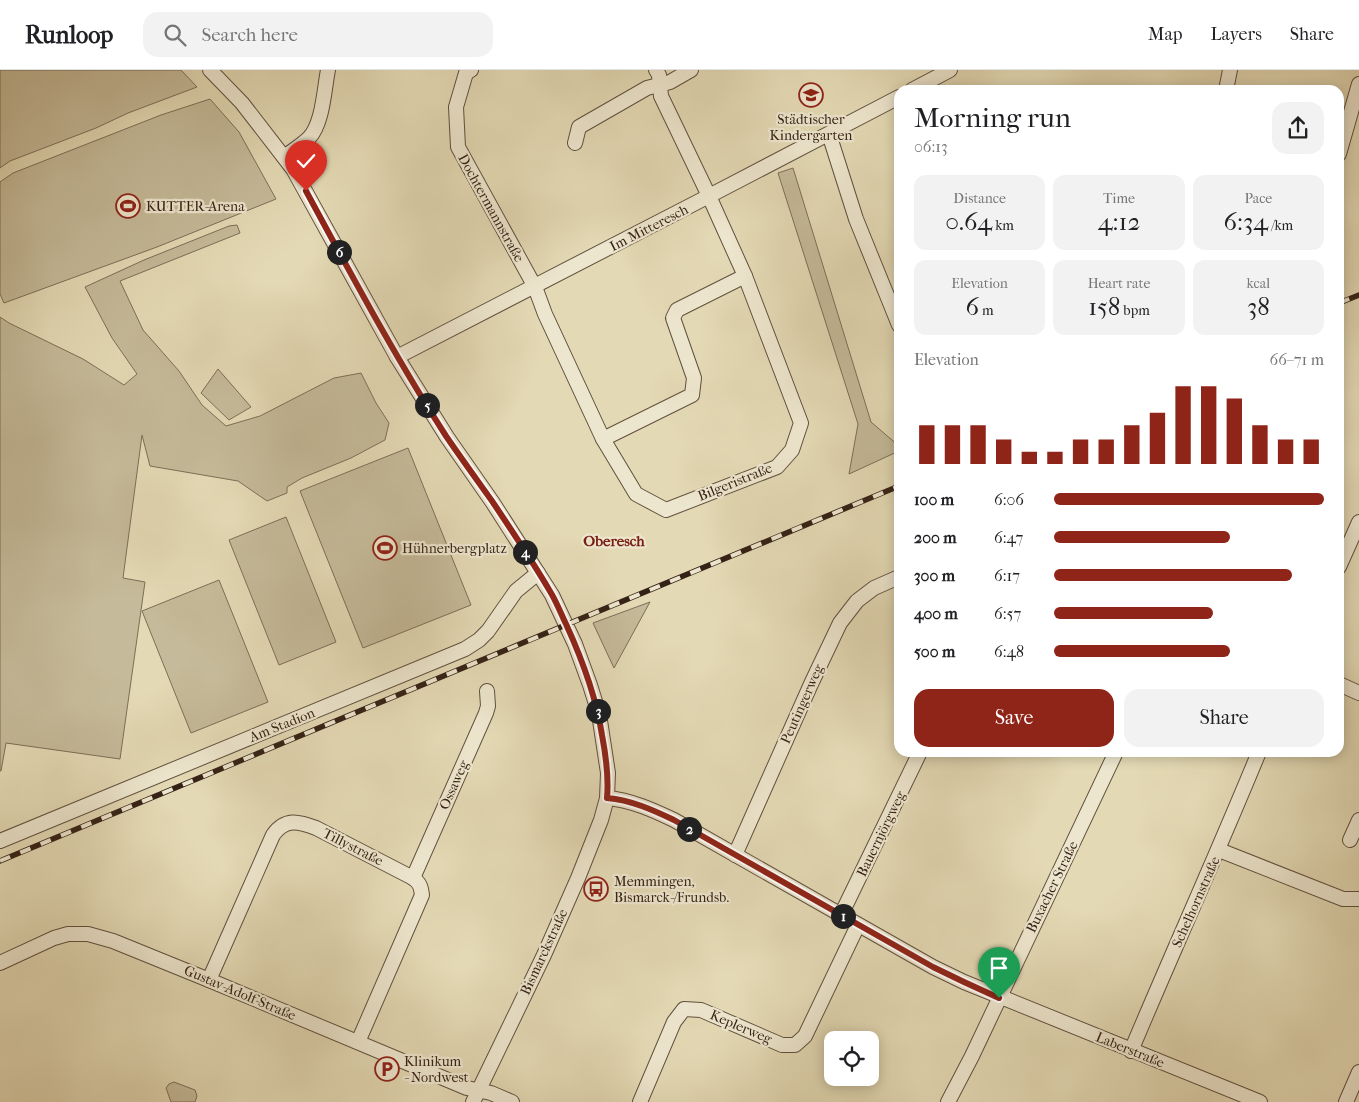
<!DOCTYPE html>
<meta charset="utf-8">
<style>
body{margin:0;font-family:"IM FELL French Canon",serif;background:#f2f2f2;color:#202124;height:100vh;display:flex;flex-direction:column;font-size:19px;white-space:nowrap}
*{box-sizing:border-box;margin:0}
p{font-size:16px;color:#757577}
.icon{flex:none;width:28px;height:28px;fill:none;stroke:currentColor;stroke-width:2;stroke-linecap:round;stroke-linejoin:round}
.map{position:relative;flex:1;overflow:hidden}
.sheet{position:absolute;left:894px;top:15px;width:450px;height:672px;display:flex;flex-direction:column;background:#fff;border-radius:15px;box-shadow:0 2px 12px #0003}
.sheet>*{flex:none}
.fabs{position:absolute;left:824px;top:961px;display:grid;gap:10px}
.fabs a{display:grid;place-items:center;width:55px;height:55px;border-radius:10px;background:#fff;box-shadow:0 2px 12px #0003;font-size:25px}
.pin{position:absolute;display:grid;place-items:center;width:42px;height:42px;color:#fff;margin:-51px -21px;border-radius:50% 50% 50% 0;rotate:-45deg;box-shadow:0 0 5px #0007}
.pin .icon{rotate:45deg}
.km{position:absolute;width:25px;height:25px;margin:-12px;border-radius:50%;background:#222;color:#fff;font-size:14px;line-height:25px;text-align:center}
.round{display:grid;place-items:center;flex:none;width:52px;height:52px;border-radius:15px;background:#f2f2f2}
.overview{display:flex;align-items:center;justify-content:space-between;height:85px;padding:0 20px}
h1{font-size:28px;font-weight:600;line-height:38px}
.stats{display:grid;grid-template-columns:repeat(3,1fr);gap:8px;height:85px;padding:5px 20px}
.stats div{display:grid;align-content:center;border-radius:12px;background:#f2f2f2;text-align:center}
.stats b{font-size:25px;font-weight:600}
.stats small{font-size:14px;font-weight:400}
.stats p{font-size:14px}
.chart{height:140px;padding:10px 20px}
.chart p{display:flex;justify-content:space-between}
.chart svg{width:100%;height:90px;margin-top:5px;stroke:#8f2418;stroke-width:6}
.button{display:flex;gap:10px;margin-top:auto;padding:10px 20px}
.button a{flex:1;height:58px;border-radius:15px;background:#8f2418;color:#fff;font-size:20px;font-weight:600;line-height:58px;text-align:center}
.button a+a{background:#f2f2f2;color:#202124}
ul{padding:0 20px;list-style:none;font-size:16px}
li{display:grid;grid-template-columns:80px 60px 1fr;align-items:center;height:38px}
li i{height:12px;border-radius:6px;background:#8f2418}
header{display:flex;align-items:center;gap:30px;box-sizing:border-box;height:70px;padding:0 25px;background:#fff;border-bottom:1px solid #e0e0e0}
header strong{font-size:24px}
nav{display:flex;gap:28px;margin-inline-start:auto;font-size:18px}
.search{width:350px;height:45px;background:#f2f2f2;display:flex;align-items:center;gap:12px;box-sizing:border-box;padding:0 18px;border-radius:15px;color:#757577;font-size:19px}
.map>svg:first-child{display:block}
.green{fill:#c5ba99;stroke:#7d6e58}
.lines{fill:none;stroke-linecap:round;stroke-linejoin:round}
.minor-casing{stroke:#60503e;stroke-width:16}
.minor{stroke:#ede6ce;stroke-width:14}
.rail-casing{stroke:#352216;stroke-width:5.5}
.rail{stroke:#ede6ce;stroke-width:4;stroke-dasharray:11;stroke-linecap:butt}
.route-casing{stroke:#fff;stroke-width:10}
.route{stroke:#8f2418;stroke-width:6}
.labels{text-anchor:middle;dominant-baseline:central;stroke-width:4.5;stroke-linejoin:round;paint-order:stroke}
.poi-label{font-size:14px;fill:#352216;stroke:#ede6ce;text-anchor:start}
.street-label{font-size:14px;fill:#352216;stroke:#ede6ce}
.neighbourhood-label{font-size:15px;font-weight:bold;fill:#7a1f14;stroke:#ede6ce}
</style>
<header>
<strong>Runloop</strong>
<div class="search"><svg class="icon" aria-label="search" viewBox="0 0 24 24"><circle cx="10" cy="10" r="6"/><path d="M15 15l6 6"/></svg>Search here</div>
<nav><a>Map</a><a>Layers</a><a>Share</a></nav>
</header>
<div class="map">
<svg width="1359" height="1032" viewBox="0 0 1359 1032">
<rect width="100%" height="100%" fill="#e3d9b4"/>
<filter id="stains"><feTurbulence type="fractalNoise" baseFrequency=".004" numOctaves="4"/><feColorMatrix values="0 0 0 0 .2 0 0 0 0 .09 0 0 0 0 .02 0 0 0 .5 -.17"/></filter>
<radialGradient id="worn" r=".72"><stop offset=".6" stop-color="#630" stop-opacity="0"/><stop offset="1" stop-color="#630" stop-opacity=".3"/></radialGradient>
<g class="green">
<polygon points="0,0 181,0 197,17 128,43 96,58 10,91 0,98"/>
<polygon points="210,29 239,62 276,129 157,177 4,233 0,224 0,112 13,103 161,45"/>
<polygon points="793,98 871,352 899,376 899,381 849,404 858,354 778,103"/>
<polygon points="237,155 240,163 120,211 143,260 179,301 202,335 226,356 260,346 334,308 361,303 376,333 389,353 385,370 351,388 302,408 287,417 287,423 267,431 238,411 150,396 142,365 123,508 145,512 120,689 6,673 1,701 0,701 0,247 9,253 83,289 124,315 137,304 112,268 85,217 144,190 229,156"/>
<polygon points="218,299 251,337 229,350 201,323"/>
<polygon points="408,378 471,535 363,578 300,421"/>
<polygon points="286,447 336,572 279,595 229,470"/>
<polygon points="219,510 268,632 191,663 142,541"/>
<polygon points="650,532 614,598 593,553"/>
<polygon points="174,1012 195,1020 197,1026 195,1032 171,1032 166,1018 169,1014"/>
</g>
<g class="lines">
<g class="minor-casing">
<g id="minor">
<polyline points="210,0 242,33 293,99 397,287 447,367 493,433 552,525 575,574 590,615 599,644 608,703 607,728 601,750 578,808 544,885 473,1032"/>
<polyline points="471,0 466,3 456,37 458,77 535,217 545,244 603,369 636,424 666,440 777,397 792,380 801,353 745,206 709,126 661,26 659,5 656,0"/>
<polyline points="912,20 950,0"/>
<polyline points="1226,20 1230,0"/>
<polyline points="829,64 856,149 899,255"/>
<polyline points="575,73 579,57 647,18 670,12 691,0"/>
<polyline points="1339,84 1359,14"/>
<path d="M284 87C292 81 302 75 309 68 323 53 324 20 328 0"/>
<polyline points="397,287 709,126 899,27"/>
<polyline points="603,369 692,325 694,308 673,248 677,240 745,206"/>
<polyline points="1339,497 1359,452"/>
<polyline points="1339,614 1359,623"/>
<path d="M607 728C631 730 653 740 674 750L933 897 964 912 1260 1032"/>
<polyline points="1350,770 1359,750"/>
<polyline points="0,771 465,579 479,570 488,561 516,521 538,503"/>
<polyline points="1219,780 1343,829 1359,829"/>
<polyline points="735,785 811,614 840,553 857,531 874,518 899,507"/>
<polyline points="413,808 486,643 488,636 487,621"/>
<polyline points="841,845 920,682"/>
<polyline points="0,893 54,868 68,864 88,864 113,871 209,910 467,1018 491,1023 512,1032"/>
<path d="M209 910 273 765C285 748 298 751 316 758L413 808C420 813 421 817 422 825L358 972"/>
<path d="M1131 981C1173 881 1218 782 1259 682"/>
<polyline points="640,1032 674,952 684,939 701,940 782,975 795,975 805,966 858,855"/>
<polyline points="948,1032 972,986 1116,682"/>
<polyline points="1346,1032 1359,1002"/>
</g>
</g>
<use href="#minor" class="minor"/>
<g class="rail-casing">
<g id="rail">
<polyline points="1339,233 1359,225"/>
<polyline points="0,791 899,416"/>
</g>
</g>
<use href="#rail" class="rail"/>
</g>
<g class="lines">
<g class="route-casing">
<path id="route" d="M306 121C351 204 395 287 446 366 461 388 477 410 492 431 512 461 533 492 551 523 557 533 561 544 566 554 582 589 596 626 602 665 606 686 609 706 607 728 631 730 653 740 674 750L933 897 964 912 999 928"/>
</g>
<use href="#route" class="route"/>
</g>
<defs>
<g id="school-ring" transform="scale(1.25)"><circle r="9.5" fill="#ede6ce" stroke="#8f2418" stroke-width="1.5"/><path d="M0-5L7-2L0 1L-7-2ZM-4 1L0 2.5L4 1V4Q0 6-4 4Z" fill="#8f2418"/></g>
<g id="stadium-ring" transform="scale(1.25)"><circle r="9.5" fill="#ede6ce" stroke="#8f2418" stroke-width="1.5"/><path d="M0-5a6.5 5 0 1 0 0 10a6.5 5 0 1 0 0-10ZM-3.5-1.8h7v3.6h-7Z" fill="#8f2418"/></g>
<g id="bus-ring" transform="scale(1.25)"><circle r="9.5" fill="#ede6ce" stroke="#8f2418" stroke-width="1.5"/><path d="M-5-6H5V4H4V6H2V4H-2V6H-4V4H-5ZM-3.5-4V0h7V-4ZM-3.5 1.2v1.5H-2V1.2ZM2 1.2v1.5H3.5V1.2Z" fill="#8f2418"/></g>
<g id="parking-ring" transform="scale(1.25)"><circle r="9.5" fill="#ede6ce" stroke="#8f2418" stroke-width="1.5"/><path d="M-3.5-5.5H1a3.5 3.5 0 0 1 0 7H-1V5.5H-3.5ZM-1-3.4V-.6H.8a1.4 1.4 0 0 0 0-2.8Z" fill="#8f2418"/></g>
</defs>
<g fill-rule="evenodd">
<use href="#school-ring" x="811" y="25"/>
<use href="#stadium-ring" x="128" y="136"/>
<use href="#stadium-ring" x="385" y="478"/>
<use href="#bus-ring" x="596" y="819"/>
<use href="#parking-ring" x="387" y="999"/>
</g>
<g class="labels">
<g class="poi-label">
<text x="811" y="49" text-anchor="middle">Städtischer<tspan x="811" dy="16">Kindergarten</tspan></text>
<text x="146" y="136">KUTTER-Arena</text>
<text x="402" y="478">Hühnerbergplatz</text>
<text x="614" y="811">Memmingen,<tspan x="614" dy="16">Bismarck-/Frundsb.</tspan></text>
<text x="404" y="991">Klinikum<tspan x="404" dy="16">- Nordwest</tspan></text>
</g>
<g class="street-label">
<text transform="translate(491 138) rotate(61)">Dochtermannstraße</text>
<text transform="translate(649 158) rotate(-27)">Im Mitteresch</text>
<text transform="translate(735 412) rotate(-22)">Bilgeristraße</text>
<text transform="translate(802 634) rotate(-66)">Peutingerweg</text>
<text transform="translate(282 655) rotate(-22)">Am Stadion</text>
<text transform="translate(454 715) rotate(-66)">Ossaweg</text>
<text transform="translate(881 764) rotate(-64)">Bauernjörgweg</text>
<text transform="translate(353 777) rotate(27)">Tillystraße</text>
<text transform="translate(1052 817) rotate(-64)">Buxacher Straße</text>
<text transform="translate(1196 832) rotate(-66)">Schelhornstraße</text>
<text transform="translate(544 882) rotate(-65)">Bismarckstraße</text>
<text transform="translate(240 923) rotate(23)">Gustav-Adolf-Straße</text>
<text transform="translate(741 957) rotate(23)">Keplerweg</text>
<text transform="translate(1130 980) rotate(22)">Laberstraße</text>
</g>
<g class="neighbourhood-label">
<text x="614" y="471">Oberesch</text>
</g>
</g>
<rect width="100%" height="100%" filter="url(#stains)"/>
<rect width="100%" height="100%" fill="url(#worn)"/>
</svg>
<div class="fabs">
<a><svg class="icon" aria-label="locate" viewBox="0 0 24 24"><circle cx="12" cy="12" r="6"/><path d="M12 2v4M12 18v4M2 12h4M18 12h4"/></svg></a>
</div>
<div class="pin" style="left:999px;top:928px;background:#1e9e55"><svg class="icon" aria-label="arrive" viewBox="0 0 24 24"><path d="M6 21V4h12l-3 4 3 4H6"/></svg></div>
<div class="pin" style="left:306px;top:121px;background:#d93025"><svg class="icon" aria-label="check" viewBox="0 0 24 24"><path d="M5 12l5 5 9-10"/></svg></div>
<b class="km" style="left:843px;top:846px">1</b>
<b class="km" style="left:689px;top:759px">2</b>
<b class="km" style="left:598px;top:641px">3</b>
<b class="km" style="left:525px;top:482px">4</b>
<b class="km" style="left:427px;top:335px">5</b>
<b class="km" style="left:339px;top:182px">6</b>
<section class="sheet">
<div class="overview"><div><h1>Morning run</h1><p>06:13</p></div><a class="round"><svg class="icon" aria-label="share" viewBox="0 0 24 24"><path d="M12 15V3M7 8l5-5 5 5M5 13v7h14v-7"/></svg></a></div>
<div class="stats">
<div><p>Distance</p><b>0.64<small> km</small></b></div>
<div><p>Time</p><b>4:12</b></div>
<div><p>Pace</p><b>6:34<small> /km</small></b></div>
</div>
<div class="stats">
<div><p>Elevation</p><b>6<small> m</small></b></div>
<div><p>Heart rate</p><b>158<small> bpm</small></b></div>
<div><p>kcal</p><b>38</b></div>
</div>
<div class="chart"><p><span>Elevation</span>66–71 m</p>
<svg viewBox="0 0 160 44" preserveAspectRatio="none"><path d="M5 44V25M15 44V25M25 44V25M35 44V32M45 44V38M55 44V38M65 44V32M75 44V32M85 44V25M95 44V19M105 44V6M115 44V6M125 44V12M135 44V25M145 44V32M155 44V32"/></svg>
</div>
<ul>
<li><b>100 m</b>6:06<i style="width:100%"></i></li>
<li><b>200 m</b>6:47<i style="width:65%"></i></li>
<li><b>300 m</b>6:17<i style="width:88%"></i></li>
<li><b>400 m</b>6:57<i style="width:59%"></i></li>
<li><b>500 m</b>6:48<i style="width:65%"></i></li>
</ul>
<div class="button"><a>Save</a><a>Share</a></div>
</section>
</div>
